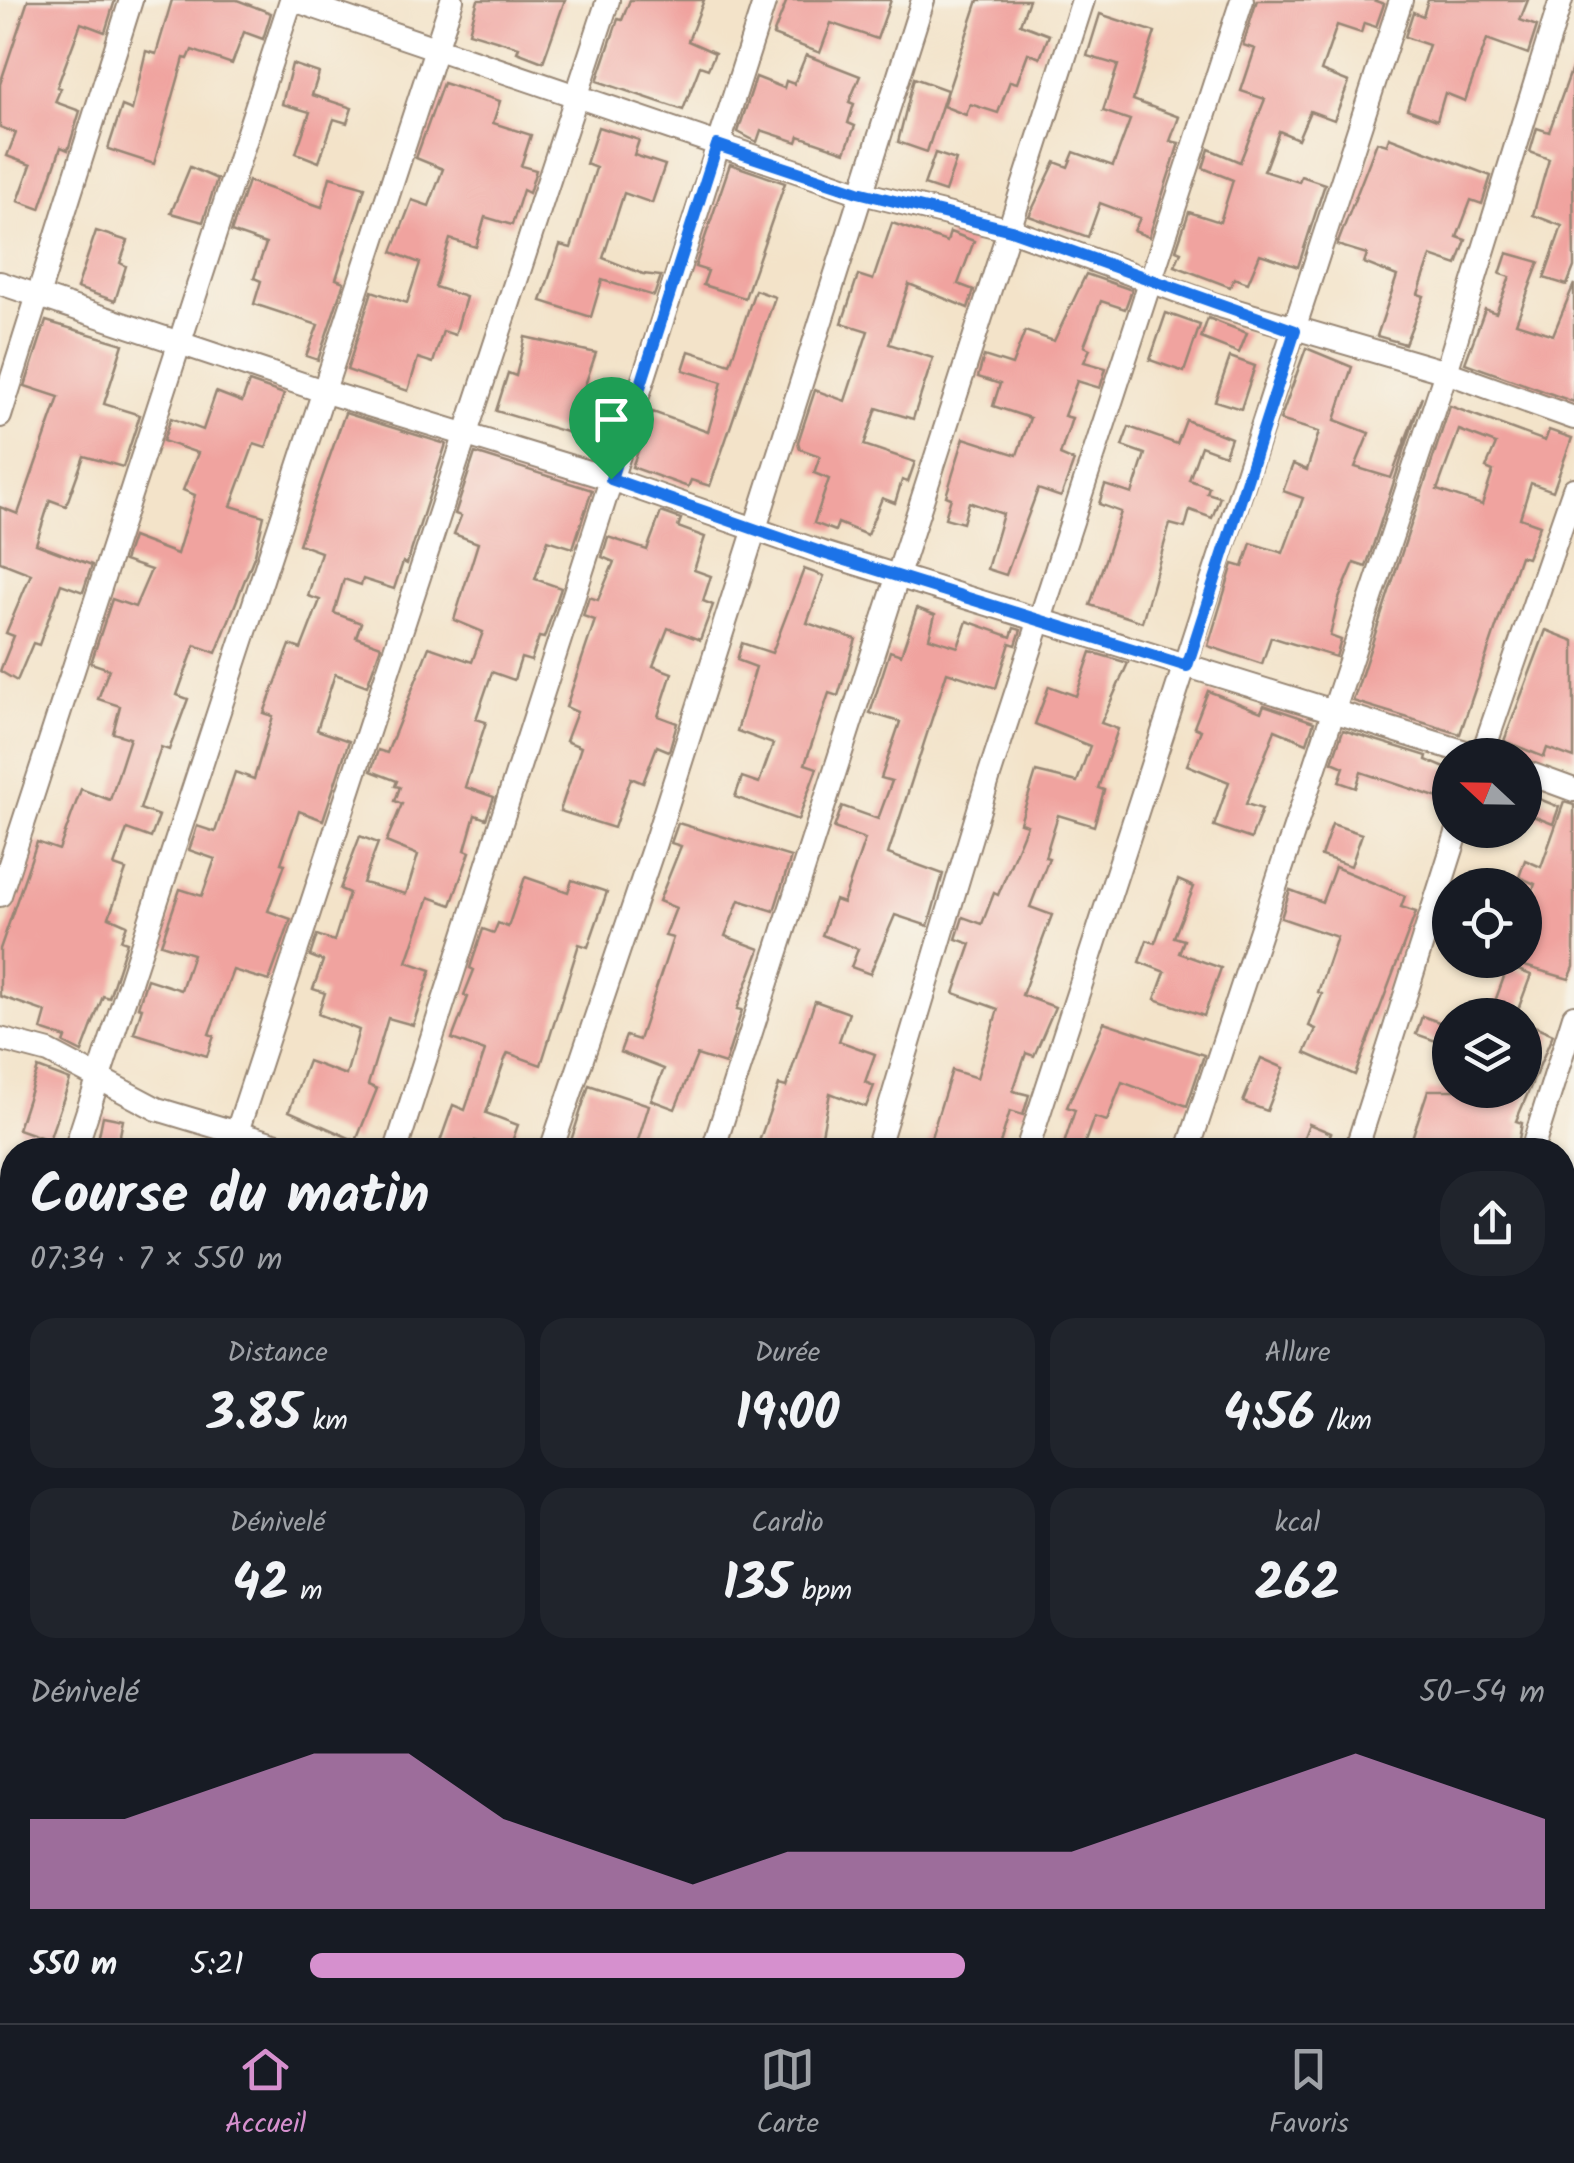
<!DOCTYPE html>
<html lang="fr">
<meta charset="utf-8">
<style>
body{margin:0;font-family:Kalam,sans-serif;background:#20242c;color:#f1f3f6;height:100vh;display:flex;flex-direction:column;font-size:38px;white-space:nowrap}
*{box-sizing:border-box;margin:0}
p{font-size:32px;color:#9ea1a6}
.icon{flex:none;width:55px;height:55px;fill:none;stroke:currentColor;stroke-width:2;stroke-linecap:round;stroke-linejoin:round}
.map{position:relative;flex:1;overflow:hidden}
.panel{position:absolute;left:0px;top:1138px;width:1575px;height:888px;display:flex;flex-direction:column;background:#171b24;border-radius:40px 40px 0 0;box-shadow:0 2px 8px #0004}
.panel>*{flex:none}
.needle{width:65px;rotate:292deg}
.controls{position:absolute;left:1432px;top:738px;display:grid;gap:20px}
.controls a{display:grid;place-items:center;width:110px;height:110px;border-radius:50%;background:#171b24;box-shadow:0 2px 8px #0004;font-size:50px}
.pin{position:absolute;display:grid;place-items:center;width:85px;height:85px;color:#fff;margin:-102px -42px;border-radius:50% 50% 50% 0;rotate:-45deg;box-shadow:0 0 10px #0007}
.pin .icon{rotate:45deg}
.round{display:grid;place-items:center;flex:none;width:105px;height:105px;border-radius:40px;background:#20242c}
.headline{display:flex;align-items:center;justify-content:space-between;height:170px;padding:0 30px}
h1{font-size:55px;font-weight:700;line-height:75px}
.stats{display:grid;grid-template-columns:repeat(3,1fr);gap:15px;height:170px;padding:10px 30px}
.stats div{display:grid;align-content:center;border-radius:25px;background:#20242c;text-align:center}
.stats b{font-size:50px;font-weight:700}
.stats small{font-size:28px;font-weight:400}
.stats p{font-size:28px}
.chart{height:280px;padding:20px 30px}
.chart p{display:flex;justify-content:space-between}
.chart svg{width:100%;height:180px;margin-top:10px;fill:#d690ce;opacity:.7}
ul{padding:0 30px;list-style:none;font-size:32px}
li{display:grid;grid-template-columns:160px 120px 1fr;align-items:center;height:75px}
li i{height:25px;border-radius:12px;background:#d690ce}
.tab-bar{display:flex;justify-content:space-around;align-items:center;height:140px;border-top:2px solid #363941;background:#171b24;font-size:28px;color:#9ea1a6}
.tab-bar a{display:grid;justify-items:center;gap:5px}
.tab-bar .selected{color:#d690ce}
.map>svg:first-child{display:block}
.green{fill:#8ddc9b;stroke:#64835c;stroke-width:2.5}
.building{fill:#f0a39f;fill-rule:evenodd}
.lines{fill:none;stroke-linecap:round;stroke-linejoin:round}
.minor-casing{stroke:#978674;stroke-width:26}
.minor{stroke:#fff;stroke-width:22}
.route-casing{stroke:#fff;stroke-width:20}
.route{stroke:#1a73e8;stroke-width:12}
</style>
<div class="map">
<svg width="1574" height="2023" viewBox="0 0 1574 2023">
<rect width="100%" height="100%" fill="#f7f3e8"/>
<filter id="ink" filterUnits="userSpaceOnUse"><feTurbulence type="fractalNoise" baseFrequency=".01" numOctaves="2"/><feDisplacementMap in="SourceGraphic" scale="20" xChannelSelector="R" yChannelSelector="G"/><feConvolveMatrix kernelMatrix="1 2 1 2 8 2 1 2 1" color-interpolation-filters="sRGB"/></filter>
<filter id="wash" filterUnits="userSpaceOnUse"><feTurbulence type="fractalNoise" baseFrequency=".0048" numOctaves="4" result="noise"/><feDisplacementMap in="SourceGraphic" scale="40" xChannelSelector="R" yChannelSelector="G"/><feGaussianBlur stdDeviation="2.25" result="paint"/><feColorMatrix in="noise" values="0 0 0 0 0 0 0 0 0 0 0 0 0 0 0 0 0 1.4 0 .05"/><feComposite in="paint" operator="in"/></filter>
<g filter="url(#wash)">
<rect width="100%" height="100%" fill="#f3e3c9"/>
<polygon class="green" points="1574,1670 1574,1861 1563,1861 1563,1674"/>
<g id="blocks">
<g class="building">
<polygon points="28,0 115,0 105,32 81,23 57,87 61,88 55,102 80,111 68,150 61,147 40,209 18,201 31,165 7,156 16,133 0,127 0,84"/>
<polygon points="172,0 237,0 271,13 263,39 244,32 232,64 192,50 188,59 184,58 154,164 108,149 122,106 132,110 146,51 156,54"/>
<polygon points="478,0 565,0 543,62 517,52 519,47 469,32"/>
<polygon points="630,0 704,0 688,41 715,53 708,69 700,66 683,110 597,81 618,19 622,20"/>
<polygon points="787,0 891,0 877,39 831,23 820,53 773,35"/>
<polygon points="978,0 1029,0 1020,24 1049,35 1040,58 1028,53 1017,83 1010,81 998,113 970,104 966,115 943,106"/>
<polygon points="1257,0 1373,0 1384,4 1376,27 1364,23 1361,33 1337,25 1321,71 1349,82 1334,120 1310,111 1298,139 1279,131 1264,171 1299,182 1301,176 1325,184 1298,267 1260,254 1248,283 1234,278 1230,287 1175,266 1181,252 1176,250 1189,212 1220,222 1233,180 1203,168 1209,149 1240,162 1265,99 1241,91 1255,49 1243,45"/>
<polygon points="1428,0 1528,0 1520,20 1537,26 1528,54 1487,39 1465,101 1445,93 1437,120 1407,109 1429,45 1405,37 1413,12 1423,16"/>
<polygon points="1100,14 1155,32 1133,100 1179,117 1170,141 1179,143 1149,237 1134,231 1140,218 1100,203 1088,237 1029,216 1055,162 1068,167 1074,152 1113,166 1130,120 1103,111 1118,65 1087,56"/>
<polygon points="806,55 860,76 849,102 854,104 848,123 855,126 845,152 799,136 797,142 761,130 757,142 738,132 756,77 784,88 786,81 794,84"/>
<polygon points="292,64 319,73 312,95 352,108 347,123 334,119 319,162 296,153 310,112 282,104"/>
<polygon points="1572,68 1574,267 1567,285 1544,278 1562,226 1533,215 1549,159 1530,152 1537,128 1549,132"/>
<polygon points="914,78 947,90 927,152 898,142"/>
<polygon points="443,83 500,101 493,123 531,135 521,166 536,170 529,193 523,190 512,225 485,217 476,247 450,239 435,287 466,297 455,335 443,331 433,363 418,358 408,391 347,370 372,291 407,303 420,263 392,252 412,200 429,206 443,169 416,158"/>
<polygon points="598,127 639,140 634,155 665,165 652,203 624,193 603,258 643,274 661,276 654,296 602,280 591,317 541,301 560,245 571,248 596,168 586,164"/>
<polygon points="1389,137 1491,176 1482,204 1471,200 1457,237 1466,240 1457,265 1431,256 1418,294 1424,296 1405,344 1377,336 1397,276 1364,263 1367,254 1337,245 1377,142 1387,145"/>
<polygon points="935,153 956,160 945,192 924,185"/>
<polygon points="730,164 785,183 745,298 703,285 708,271 695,267"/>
<polygon points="190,167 217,179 203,222 171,213"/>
<polygon points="330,177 365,187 336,279 344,282 318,360 306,356 318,325 254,304 261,281 254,278 266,244 231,232 248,181 322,207"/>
<polygon points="892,223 947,242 950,232 974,241 958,284 974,290 968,308 909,284 889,344 933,358 913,419 877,408 864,445 915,462 908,482 902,480 895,503 882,498 867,535 838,523 835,531 814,523 829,479 814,473 820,456 800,449 798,442 815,390 845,401 868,331 842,323 858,275 873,280"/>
<polygon points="96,231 128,241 120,263 126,266 115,301 77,288"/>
<polygon points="1507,253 1539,262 1516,323 1553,335 1574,284 1574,402 1465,363 1485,309 1496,313 1510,277 1500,274"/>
<polygon points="1086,274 1132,290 1125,309 1101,301 1084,346 1090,349 1084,362 1106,368 1100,388 1077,381 1064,416 1072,418 1060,455 1074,461 1061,497 1038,489 1006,575 987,569 1003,514 969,502 963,523 945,518 951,498 946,496 964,438 1017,455 1030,418 993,406 1000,384 978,377 984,356 1012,365 1025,331 1054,341"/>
<polygon points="755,290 775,297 710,486 691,480 688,487 632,467 653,412 708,432 722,382 683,370 689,351 730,364"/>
<polygon points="1166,313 1200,325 1184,372 1150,360"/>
<polygon points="1208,318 1247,333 1239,353 1201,338"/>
<polygon points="46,321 123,344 104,404 140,415 123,467 84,456 66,506 50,500 36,544 92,565 83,592 61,584 39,645 33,643 17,681 0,671 14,636 6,633 31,574 0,562 0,507 18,514 59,397 25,386"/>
<polygon points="525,337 596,353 584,388 614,397 607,420 614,422 603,455 597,452 600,442 496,411 508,373 516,376"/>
<polygon points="1306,348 1352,367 1335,420 1369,433 1355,467 1391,478 1422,396 1366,567 1354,563 1338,601 1330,636 1341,640 1336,657 1271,637 1262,664 1208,646 1233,564 1243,567 1251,543 1283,553 1303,498 1283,491 1293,464 1307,470 1319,432 1280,420"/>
<polygon points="1230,357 1255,366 1241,409 1215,401"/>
<polygon points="249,382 284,394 266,448 254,444 231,506 264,516 255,554 216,653 195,645 177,695 188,699 169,750 161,747 140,809 159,816 151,838 127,829 114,866 126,870 109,917 127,925 121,940 127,942 109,998 103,996 82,1052 64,1043 66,1038 41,1030 46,1012 0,996 0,949 37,842 59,850 81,789 110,800 130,738 113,733 120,706 98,699 109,669 91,663 112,599 135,607 151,570 124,561 132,537 177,554 195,495 183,490 198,453 163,441 171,418 203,430 216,392 242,402"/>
<path d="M1450 406 1545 441 1549 430 1572 438 1553 491 1531 483 1520 518 1540 525 1527 558 1520 556 1460 734 1353 701ZM1459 430 1496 444 1486 468 1493 471 1482 505 1437 490Z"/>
<polygon points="345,413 446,444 407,564 403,562 394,589 363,579 361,585 344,579 334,613 361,623 356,637 381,646 367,686 335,674 317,730 349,741 323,820 299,811 281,863 285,864 268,911 291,919 282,945 269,981 233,970 209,1034 214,1036 207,1056 134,1033 142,1008 138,1007 147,979 181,990 193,954 161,944 180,889 202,896 215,859 189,850 194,836 197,826 215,832 235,772 254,779 273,716 264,713 290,645 301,649 320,600 308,596 321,552 299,544"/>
<polygon points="1186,420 1231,438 1225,455 1201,446 1189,480 1209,487 1207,493 1220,497 1212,518 1190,510 1185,528 1170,524 1142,622 1090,605 1121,512 1099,504 1105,485 1132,494 1145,454 1122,446 1129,427 1177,444"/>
<polygon points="475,453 592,490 573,548 548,540 535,579 561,588 544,638 539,637 531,661 521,658 514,680 492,672 476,719 486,722 465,787 494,797 486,819 475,815 465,850 470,852 451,905 429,897 407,962 431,970 413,1025 388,1018 368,1085 377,1089 356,1141 289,1111 308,1061 346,1075 359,1030 318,1014 325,993 313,989 323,961 310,956 317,935 334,941 349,893 340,889 360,836 378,843 363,883 406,894 418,855 386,842 402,804 395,801 400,787 395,786 397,781 371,771 378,750 387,753 429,647 472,662 483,632 454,620 478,543 454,534 461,516 455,514"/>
<polygon points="661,512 681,519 678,527 705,537 694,570 711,576 703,601 713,605 700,640 668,628 653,666 672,673 658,716 677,723 669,751 657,746 643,783 631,778 614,828 560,811 581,747 566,741 577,712 566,707 595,620 583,616 589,597 598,600 614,562 602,557 608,537 647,550"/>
<polygon points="804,569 824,576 807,623 856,639 838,696 829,693 805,764 817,768 798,820 735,797 742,777 759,783 773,744 737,731 756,667 737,660 742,643 772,653"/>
<polygon points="917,608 935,615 929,638 958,647 967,621 1011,637 1014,628 1021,630 1016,645 1010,643 996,688 947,672 888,854 943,874 928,926 895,915 870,974 851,967 858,949 822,935 835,900 843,903 865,839 834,828 842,806 878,819 892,781 881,778 900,722 870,713 890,651 901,655"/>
<polygon points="1546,630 1574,641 1574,758 1547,748 1544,757 1504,741"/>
<polygon points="1091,652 1128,663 1101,723 1118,729 1098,788 1104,790 1094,826 1058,815 1045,857 1049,858 1030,907 1052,915 1022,995 1055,1007 1034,1056 1026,1053 1013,1091 1029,1095 1023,1115 1010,1111 998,1150 927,1150 952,1070 977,1078 998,1009 954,993 971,944 956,939 963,917 982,924 994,893 998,895 1027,825 1020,823 1036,772 1077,782 1090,746 1035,724 1049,686 1076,696"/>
<polygon points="1208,691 1261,712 1264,705 1314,722 1307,743 1275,730 1246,804 1262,809 1251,839 1214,826 1229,782 1187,765 1201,730 1194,727"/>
<polygon points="1343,730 1427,756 1426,760 1450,770 1450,802 1361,772 1356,788 1339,782 1344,767 1332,762"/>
<polygon points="1525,793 1559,807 1553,824 1525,813"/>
<polygon points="1564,802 1574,805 1574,967 1569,979 1521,965 1542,915 1526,909 1535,884 1519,877 1525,860 1541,867"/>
<polygon points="678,823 791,857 774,911 739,900 725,936 760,949 737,1009 742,1010 725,1064 697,1055 675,1109 651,1100 664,1069 620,1052 626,1036 639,1040 673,938 665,936 676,908 659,901 681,846 671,843"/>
<polygon points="1332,824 1362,834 1351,866 1321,856"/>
<polygon points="1335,867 1405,896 1401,907 1416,912 1355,1075 1305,1053 1316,1029 1309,1026 1322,994 1318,992 1337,937 1281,918 1290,890 1322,902"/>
<polygon points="525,877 568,892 572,880 607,892 588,947 579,944 541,1065 508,1053 505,1059 486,1113 518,1125 509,1150 475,1141 472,1150 437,1150 453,1105 465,1110 485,1051 452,1039 468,997 464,995 474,970 470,968 483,929 494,933 498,923 508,927"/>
<polygon points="1178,880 1194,887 1174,937 1184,940 1179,953 1221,968 1204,1016 1155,999 1165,972 1139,962 1147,940 1155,943"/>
<polygon points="1508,966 1531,975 1516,1015 1490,1015"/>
<polygon points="815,1001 849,1013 839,1041 875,1054 865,1082 874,1086 866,1107 830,1093 819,1150 756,1150 779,1085 786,1087"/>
<polygon points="1422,1016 1450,1026 1450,1046 1416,1034"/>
<polygon points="1104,1022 1204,1055 1187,1106 1122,1082 1107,1121 1094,1117 1082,1150 1062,1150 1075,1110 1067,1107"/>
<polygon points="1525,1022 1553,1034 1516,1121 1522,1123 1517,1150 1408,1150 1428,1090 1525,1090"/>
<polygon points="1261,1058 1284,1068 1267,1111 1243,1102"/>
<polygon points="38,1068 70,1080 49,1140 18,1129"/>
<polygon points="589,1085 649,1105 635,1150 568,1150"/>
<polygon points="103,1116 123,1120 117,1150 96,1150"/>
<polygon points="1309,1124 1331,1133 1324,1150 1299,1150"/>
</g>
</g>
</g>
<g filter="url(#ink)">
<use href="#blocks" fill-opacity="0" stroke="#978674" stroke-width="2.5"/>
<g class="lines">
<g class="minor-casing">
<g id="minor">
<polyline points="294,0 858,192 1011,230 1213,304 1446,372 1574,418"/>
<polyline points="0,283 326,392 611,479 823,553 1475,755"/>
<polyline points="0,416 131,0"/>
<polyline points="1482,755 1574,489"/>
<polyline points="1525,772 1574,790"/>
<polyline points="0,895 291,0"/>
<polyline points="0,1039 49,1052 157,1109 294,1150"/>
<polyline points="75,1150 452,0"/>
<polyline points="231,1150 608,0"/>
<polyline points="396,1150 765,0"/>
<polyline points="551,1150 655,843 923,0"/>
<polyline points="713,1150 1083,0"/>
<polyline points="877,1150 989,776 1242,0"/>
<polyline points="1027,1150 1401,0"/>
<polyline points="1188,1150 1446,372 1561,0"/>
<polyline points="1356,1150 1458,830"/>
<polyline points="1532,1150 1574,1016"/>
<polyline points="0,1365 12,1328"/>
<polyline points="1562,1527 1574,1492"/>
<polyline points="0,1752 12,1756"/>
<polyline points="0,1879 12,1839"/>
<polyline points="786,2012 815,2023"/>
<polyline points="118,2023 122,2012"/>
<polyline points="267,2023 271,2012"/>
<polyline points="432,2023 435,2012"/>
<polyline points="594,2023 598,2012"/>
<polyline points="744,2023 745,2012"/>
<polyline points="1247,2023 1250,2012"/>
<polyline points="1406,2023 1409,2012"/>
</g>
</g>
<use href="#minor" class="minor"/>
</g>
</g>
<g class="lines" filter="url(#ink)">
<g class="route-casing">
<polygon id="route" points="717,145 858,192 1011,230 1295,331 1187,666 823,553 611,479"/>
</g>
<use href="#route" class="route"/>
</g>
</svg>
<div class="controls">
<a><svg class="needle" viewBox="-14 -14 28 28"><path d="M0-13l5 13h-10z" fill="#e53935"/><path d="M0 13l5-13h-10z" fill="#9ea1a6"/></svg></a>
<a><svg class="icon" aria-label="locate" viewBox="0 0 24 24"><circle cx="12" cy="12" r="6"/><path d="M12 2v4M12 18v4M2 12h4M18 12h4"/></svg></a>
<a><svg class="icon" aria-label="layers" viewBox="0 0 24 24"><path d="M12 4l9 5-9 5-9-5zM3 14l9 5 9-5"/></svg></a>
</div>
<div class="pin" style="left:611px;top:479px;background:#1e9e55"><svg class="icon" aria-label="arrive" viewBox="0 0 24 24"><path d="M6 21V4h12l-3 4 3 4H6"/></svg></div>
<section class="panel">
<div class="headline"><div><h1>Course du matin</h1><p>07:34 · 7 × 550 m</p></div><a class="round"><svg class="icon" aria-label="share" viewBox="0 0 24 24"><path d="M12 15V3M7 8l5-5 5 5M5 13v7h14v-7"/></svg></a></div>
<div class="stats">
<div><p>Distance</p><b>3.85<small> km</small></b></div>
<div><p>Durée</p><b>19:00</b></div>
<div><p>Allure</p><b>4:56<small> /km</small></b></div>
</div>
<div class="stats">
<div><p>Dénivelé</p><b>42<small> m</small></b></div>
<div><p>Cardio</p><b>135<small> bpm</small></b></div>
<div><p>kcal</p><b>262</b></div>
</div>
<div class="chart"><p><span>Dénivelé</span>50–54 m</p>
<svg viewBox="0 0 160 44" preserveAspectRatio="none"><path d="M0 44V22L10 22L20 14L30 6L40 6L50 22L60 30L70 38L80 30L90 30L100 30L110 30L120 22L130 14L140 6L150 14L160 22V44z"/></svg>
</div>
<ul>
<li><b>550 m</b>5:21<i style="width:53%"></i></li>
</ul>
</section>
</div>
<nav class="tab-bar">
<a class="selected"><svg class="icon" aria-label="home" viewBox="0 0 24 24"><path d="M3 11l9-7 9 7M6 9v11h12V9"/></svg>Accueil</a>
<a><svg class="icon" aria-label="map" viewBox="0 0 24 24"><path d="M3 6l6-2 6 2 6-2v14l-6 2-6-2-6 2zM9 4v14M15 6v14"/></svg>Carte</a>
<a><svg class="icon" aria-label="saved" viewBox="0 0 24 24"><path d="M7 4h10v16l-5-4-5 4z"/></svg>Favoris</a>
</nav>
